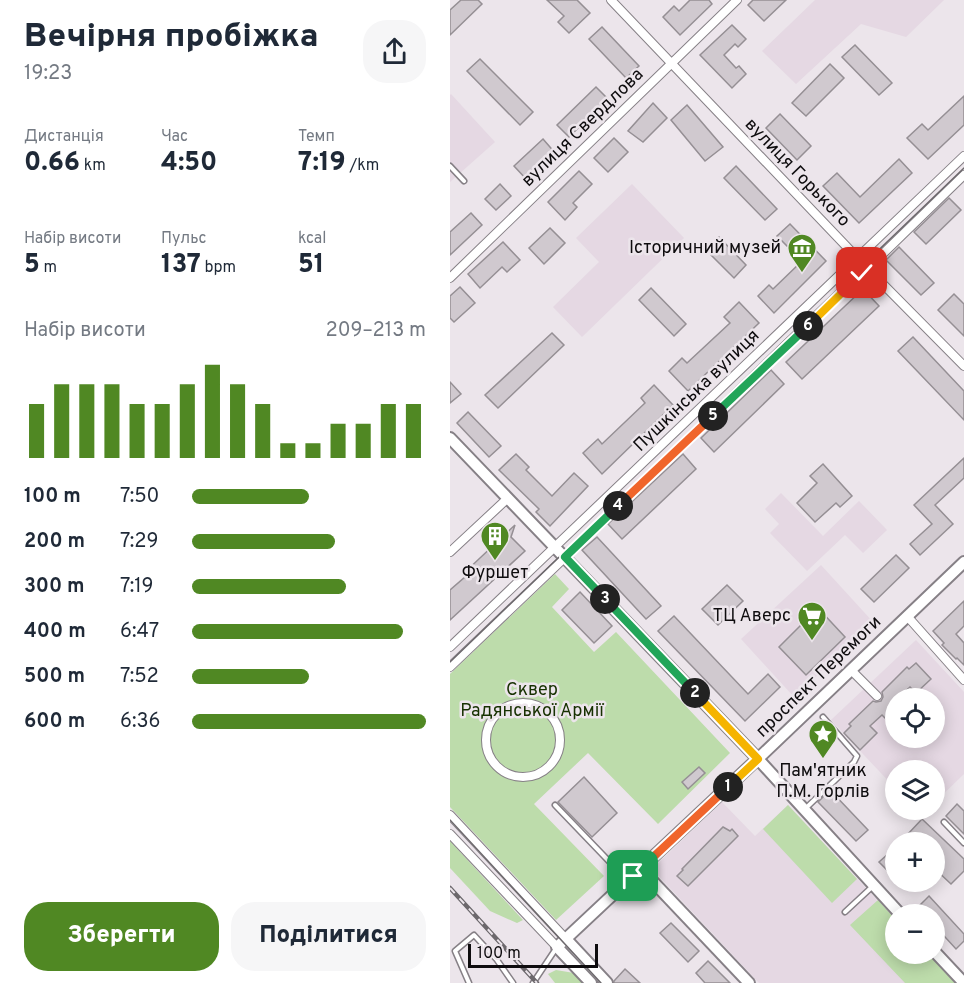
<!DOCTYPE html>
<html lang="uk">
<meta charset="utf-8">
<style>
body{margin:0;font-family:Overpass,sans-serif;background:#f6f6f7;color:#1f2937;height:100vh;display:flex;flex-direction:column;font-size:22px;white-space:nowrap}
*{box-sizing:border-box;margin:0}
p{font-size:20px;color:#747a83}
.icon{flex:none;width:33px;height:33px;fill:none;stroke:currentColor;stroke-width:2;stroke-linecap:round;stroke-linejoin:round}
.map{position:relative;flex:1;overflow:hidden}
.side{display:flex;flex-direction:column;background:#fff;width:450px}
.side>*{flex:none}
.tools{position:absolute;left:435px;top:688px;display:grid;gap:12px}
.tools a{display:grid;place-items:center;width:60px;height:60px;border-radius:50%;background:#fff;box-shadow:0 3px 15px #0003;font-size:30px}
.scale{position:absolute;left:18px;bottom:15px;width:130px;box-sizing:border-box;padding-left:6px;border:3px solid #0e0c0e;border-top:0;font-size:16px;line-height:21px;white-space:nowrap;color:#0e0c0e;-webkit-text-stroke:4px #ece5eb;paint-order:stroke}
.pin{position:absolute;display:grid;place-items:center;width:51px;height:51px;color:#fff;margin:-26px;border-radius:12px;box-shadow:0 3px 9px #0006}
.km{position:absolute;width:30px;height:30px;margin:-15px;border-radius:50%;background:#222;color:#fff;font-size:16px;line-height:30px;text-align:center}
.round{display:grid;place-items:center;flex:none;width:63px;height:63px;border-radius:24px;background:#f6f6f7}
.summary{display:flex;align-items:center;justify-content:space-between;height:102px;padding:0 24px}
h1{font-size:33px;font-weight:800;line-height:45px}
.figures{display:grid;grid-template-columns:repeat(3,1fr);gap:9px;height:102px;padding:6px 24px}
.figures div{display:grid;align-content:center}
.figures b{font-size:26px;font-weight:800}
.figures small{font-size:16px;font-weight:400}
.figures p{font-size:16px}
.chart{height:168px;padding:12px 24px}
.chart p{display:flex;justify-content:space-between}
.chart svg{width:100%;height:108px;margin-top:6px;stroke:#508823;stroke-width:6}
.action{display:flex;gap:12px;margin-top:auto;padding:12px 24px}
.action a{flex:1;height:69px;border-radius:24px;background:#508823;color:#fff;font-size:24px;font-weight:800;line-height:69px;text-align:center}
.action a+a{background:#f6f6f7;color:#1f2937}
ul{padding:0 24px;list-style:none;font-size:20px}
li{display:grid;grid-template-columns:96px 72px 1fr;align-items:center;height:45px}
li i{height:15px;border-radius:8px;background:#508823}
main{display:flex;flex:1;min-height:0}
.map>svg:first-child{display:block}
.built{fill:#e5d8e3;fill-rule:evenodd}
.green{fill:#bddcab}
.building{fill:#d0c9cf;stroke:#958f94;stroke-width:1.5}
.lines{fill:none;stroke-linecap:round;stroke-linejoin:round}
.lane-casing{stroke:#868086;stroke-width:7}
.street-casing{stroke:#868086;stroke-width:10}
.secondary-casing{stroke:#868086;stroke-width:14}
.lane{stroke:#fff;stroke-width:4}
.street{stroke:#fff;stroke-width:8}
.secondary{stroke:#fff;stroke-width:10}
.tram{stroke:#6c686c;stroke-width:1.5}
.rail-casing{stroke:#6c686c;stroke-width:4.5}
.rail{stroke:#ece5eb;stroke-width:2;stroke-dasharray:7;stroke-linecap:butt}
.split-1-casing{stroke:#fff;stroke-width:12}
.split-2-casing{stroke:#fff;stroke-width:12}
.split-3-casing{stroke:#fff;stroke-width:12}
.split-4-casing{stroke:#fff;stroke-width:12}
.split-5-casing{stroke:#fff;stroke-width:12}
.split-6-casing{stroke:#fff;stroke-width:12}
.split-7-casing{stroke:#fff;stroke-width:12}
.split-1{stroke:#f0652b;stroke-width:8}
.split-2{stroke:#f5b400;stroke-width:8}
.split-3{stroke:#22a559;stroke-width:8}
.split-4{stroke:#22a559;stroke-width:8}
.split-5{stroke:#f0652b;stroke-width:8}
.split-6{stroke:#22a559;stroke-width:8}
.split-7{stroke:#f5b400;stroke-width:8}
.labels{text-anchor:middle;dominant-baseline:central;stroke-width:5;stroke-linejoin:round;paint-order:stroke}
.street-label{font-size:18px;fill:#0e0c0e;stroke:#ece5eb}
.poi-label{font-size:18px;fill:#0e0c0e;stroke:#ece5eb;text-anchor:end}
.park-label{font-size:18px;fill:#173101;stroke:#ece5eb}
</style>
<main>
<section class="side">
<div class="summary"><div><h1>Вечірня пробіжка</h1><p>19:23</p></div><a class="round"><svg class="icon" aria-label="share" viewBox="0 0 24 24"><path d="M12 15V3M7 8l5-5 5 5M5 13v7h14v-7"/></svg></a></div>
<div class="figures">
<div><p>Дистанція</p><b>0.66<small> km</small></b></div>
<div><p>Час</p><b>4:50</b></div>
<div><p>Темп</p><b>7:19<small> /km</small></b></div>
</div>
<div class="figures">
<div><p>Набір висоти</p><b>5<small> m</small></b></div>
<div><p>Пульс</p><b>137<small> bpm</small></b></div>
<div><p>kcal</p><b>51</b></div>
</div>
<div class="chart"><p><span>Набір висоти</span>209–213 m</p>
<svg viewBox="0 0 160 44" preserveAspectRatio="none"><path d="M5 44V22M15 44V14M25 44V14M35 44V14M45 44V22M55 44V22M65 44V14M75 44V6M85 44V14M95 44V22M105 44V38M115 44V38M125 44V30M135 44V30M145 44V22M155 44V22"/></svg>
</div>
<ul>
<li><b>100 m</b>7:50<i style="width:50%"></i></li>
<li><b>200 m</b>7:29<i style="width:61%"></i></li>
<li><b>300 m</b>7:19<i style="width:66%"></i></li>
<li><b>400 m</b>6:47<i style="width:90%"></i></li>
<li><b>500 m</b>7:52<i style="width:50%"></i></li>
<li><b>600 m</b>6:36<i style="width:100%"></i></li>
</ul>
<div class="action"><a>Зберегти</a><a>Поділитися</a></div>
</section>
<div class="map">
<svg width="514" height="983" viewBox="0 0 514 983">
<rect width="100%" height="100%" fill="#ece5eb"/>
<g class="built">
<polygon points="365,0 494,0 456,37 411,24 346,84 312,51"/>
<polygon points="1,94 45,142 0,182 0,95"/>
<polygon points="182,184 234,238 132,337 103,307 149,262 126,238"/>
<polygon points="331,493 373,536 409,501 437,530 413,553 395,535 357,571 320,533 329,524 315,509"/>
<polygon points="371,565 424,623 344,697 291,639"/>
<path d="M466 640 514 692V774L485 802 484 771H446L445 788 381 720ZM446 699H484V738H446Z"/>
<polygon points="272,802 305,836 338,805 445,919 446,954 478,954 505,983 309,983 202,869"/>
</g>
<g class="green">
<polygon points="105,574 119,589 102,607 144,652 166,632 280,753 208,824 138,753 84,804 154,876 106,920 0,807 0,674"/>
<polygon points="338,805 407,879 382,903 313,829"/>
<polygon points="0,841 73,920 67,923 40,911 0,868"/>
<polygon points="428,900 445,919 446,954 478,954 505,983 455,983 400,925"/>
<polygon points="106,970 124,973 133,983 105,983 98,974"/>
</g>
<g class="building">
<polygon points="11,0 28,0 32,4 0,35 0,10"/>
<polygon points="97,0 127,0 140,13 119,33 108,22 114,16"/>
<polygon points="240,0 259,0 262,4 230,35 213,17 224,6 229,11"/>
<polygon points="303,0 336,0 314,21 298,5"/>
<polygon points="282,25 296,39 288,47 285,44 274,55 286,68 289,66 296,74 282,88 250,55"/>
<polygon points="152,27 189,66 176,78 139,39"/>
<polygon points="405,45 442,83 429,95 392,57"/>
<polygon points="30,59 83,112 70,125 17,71"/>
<polygon points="380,64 394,78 356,116 342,103"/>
<polygon points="146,87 158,99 119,137 107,125"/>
<polygon points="514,96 514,125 478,159 457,138 472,124 478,130"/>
<polygon points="203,103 217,118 193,142 178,131"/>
<polygon points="237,105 273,147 255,161 221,120"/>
<polygon points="330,114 361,146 347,160 316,128"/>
<polygon points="164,138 178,152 158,172 144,158"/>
<polygon points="93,139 106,154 77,180 64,166"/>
<polygon points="449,159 462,173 409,223 373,186 387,173 410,197"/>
<polygon points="286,166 327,209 315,220 274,178"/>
<polygon points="129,171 142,184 123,203 127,207 115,220 98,202"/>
<polygon points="50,184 61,196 46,210 35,199"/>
<polygon points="499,198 511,210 476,244 464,232"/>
<polygon points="21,213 32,225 0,255 0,232"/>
<polygon points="340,224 376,261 324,313 308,296 319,285 323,289 352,261 327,236"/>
<polygon points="100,228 115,243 94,264 79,248"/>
<polygon points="269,237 296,265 284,278 256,250"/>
<polygon points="53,242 70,260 57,272 52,267 30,288 18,274"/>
<polygon points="449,247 484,283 471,295 436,260"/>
<polygon points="10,287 25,303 4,322 0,318 0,296"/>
<polygon points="201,288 236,324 224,336 189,300"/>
<polygon points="413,289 429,306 352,379 336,362"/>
<polygon points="504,294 514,304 514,336 488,310"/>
<polygon points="289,302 309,323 238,391 219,371 232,358 237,363 280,323 274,317"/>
<polygon points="102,333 114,345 48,408 35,395"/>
<polygon points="463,337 514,391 514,420 448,351"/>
<polygon points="321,370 334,384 264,452 251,438"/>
<polygon points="0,382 11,394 0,403"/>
<polygon points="204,385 223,405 152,474 133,453 148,439 152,444 195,403 191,398"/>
<polygon points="18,412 51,446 39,457 7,423"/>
<polygon points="66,454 79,467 76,470 102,496 124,473 138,486 100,526 86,512 89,509 49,470"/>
<polygon points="233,454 246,469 172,539 158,524"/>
<polygon points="514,458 514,478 485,505 503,524 470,555 460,544 482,524 464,505"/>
<polygon points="373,464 402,496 390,507 386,503 365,522 347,503 367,483 360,476"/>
<polygon points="65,525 61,537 75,551 0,620 0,590 16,576 14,573"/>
<polygon points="147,537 211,606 196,619 132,550"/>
<polygon points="446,555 459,568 424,602 411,589"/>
<polygon points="277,585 293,601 268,625 252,609"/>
<polygon points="130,592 162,626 144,643 112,610"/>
<polygon points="514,601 514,626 506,634 514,643 514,665 507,658 506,659 492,645 494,643 483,631"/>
<polygon points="368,608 395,637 356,675 329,647"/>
<polygon points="224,616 298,694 318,674 330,687 295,721 208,631"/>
<polygon points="466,663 481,679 466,693 460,687 447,699 446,699 446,725 438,718 437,720 432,715 420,726 427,733 410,750 394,733 401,726 399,724 423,701 426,702 431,701 433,697 432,692 457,667 459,669"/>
<polygon points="249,767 255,773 238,789 232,782"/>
<polygon points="134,777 167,813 142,837 108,802"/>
<polygon points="380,790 418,830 406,841 368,802"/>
<polygon points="507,804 514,811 514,834 496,816"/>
<polygon points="472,819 514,859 514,871 501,884 484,868 488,864 484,861 484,843 466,843 457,835"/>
<polygon points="273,827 280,831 282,829 288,836 238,886 227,876 233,870 232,869"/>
<polygon points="446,847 446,879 429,862"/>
<polygon points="479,896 514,934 514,941 506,949 484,925 484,915 475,915 468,907"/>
<polygon points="221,923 249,951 238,962 210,933"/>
<polygon points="258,961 280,983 255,983 246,973"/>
<polygon points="175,969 190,983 164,983 164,981"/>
</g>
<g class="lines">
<g class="lane-casing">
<g id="lane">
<polyline points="0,166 14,181"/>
<polyline points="105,805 177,880"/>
<polyline points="356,808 404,762 407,756 373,717"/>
<polyline points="494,822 514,843"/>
<polyline points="395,912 423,886"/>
<polyline points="19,983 5,951 24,935 47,960 63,983"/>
<polyline points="83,983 107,947"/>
</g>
</g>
<g class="street-casing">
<g id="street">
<polyline points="161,0 417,268 514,366"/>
<polyline points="0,278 287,0"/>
<polyline points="0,552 58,498"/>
<polyline points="457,616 514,680"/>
<polyline points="0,647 514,156"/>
<polyline points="0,667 412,274 514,175"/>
<polyline points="401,670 427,696"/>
<circle cx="73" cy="740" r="37"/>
<polyline points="0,815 116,939"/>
<polyline points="0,834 107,947"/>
</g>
</g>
<g class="secondary-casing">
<g id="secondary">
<polyline points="0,438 308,759 451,915"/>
<polyline points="191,869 299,983"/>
<polyline points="116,939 157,983"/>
<polyline points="484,951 514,983"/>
<polyline points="141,983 107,947 315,752 514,562"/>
</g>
</g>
<use href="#lane" class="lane"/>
<use href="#street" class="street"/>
<use href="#secondary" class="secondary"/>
<g class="tram">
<polyline points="0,662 514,168"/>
<polyline points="0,820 151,983"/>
</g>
<g class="rail-casing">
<polyline id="rail" points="0,888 87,983"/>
</g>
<use href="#rail" class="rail"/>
</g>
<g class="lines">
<g class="split-1-casing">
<polyline id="split-1" points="183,876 278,787"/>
</g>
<g class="split-2-casing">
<polyline id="split-2" points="245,693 308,759 278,787"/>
</g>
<g class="split-3-casing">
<polyline id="split-3" points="155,599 245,693"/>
</g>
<g class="split-4-casing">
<polyline id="split-4" points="155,599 115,557 168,506"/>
</g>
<g class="split-5-casing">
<polyline id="split-5" points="168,506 263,416"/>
</g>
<g class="split-6-casing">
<polyline id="split-6" points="263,416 358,326"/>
</g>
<g class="split-7-casing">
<polyline id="split-7" points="358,326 412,273"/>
</g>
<use href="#split-1" class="split-1"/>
<use href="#split-2" class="split-2"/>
<use href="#split-3" class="split-3"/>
<use href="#split-4" class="split-4"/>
<use href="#split-5" class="split-5"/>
<use href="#split-6" class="split-6"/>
<use href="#split-7" class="split-7"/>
</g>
<defs>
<g id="museum-pin" transform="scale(1.5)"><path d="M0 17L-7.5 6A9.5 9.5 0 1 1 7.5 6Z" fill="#508823" stroke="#ece5eb"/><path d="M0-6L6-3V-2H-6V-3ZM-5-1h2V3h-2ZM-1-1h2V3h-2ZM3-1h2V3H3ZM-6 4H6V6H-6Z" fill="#fff"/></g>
<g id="building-pin" transform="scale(1.5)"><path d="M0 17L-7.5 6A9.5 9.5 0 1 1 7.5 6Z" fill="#508823" stroke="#ece5eb"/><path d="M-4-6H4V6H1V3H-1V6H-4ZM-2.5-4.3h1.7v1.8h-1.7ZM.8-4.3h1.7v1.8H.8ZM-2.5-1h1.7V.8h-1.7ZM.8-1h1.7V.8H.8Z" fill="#fff"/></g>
<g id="supermarket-pin" transform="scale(1.5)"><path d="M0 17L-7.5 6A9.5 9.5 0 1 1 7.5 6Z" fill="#508823" stroke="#ece5eb"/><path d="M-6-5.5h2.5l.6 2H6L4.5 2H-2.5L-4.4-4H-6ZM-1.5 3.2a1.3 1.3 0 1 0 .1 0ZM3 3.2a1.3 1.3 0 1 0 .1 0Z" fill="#fff"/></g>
<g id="sight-pin" transform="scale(1.5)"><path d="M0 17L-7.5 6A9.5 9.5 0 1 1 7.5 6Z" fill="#508823" stroke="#ece5eb"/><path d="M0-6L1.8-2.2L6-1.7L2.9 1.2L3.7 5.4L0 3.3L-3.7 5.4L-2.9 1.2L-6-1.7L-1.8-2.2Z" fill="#fff"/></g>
</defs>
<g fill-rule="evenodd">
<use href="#museum-pin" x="352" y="248"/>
<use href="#building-pin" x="45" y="536"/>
<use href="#supermarket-pin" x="362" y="616"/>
<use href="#sight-pin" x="373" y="734"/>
</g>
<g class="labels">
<g class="street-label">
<text transform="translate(133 128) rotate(-44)">вулиця Свердлова</text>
<text transform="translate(347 173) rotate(46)">вулиця Горького</text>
<text transform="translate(247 391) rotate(-44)">Пушкінська вулиця</text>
<text transform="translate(369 677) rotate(-44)">проспект Перемоги</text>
</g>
<g class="poi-label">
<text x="331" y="248">Історичний музей</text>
<text x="45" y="573" text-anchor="middle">Фуршет</text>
<text x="341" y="616">ТЦ Аверс</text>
<text x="373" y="771" text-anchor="middle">Пам'ятник<tspan x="373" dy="21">П.М. Горлів</tspan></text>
</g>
<g class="park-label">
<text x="82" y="690">Сквер<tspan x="82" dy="21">Радянської Армії</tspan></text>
</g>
</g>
</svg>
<div class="tools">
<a><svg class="icon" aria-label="locate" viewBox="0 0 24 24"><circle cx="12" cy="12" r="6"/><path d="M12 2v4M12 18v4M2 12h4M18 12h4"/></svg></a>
<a><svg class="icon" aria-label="layers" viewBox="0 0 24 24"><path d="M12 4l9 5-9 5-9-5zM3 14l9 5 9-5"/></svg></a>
<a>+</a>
<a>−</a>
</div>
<div class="scale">100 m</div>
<div class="pin" style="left:183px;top:876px;background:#1e9e55"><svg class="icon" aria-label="arrive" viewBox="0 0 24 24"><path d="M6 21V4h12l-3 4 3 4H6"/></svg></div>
<div class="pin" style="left:412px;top:273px;background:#d93025"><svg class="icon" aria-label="check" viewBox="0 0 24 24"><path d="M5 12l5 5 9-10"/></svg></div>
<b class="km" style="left:278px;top:787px">1</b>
<b class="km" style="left:245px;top:693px">2</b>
<b class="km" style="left:155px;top:599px">3</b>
<b class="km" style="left:168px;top:506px">4</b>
<b class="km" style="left:263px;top:416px">5</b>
<b class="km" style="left:358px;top:326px">6</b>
</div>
</main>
